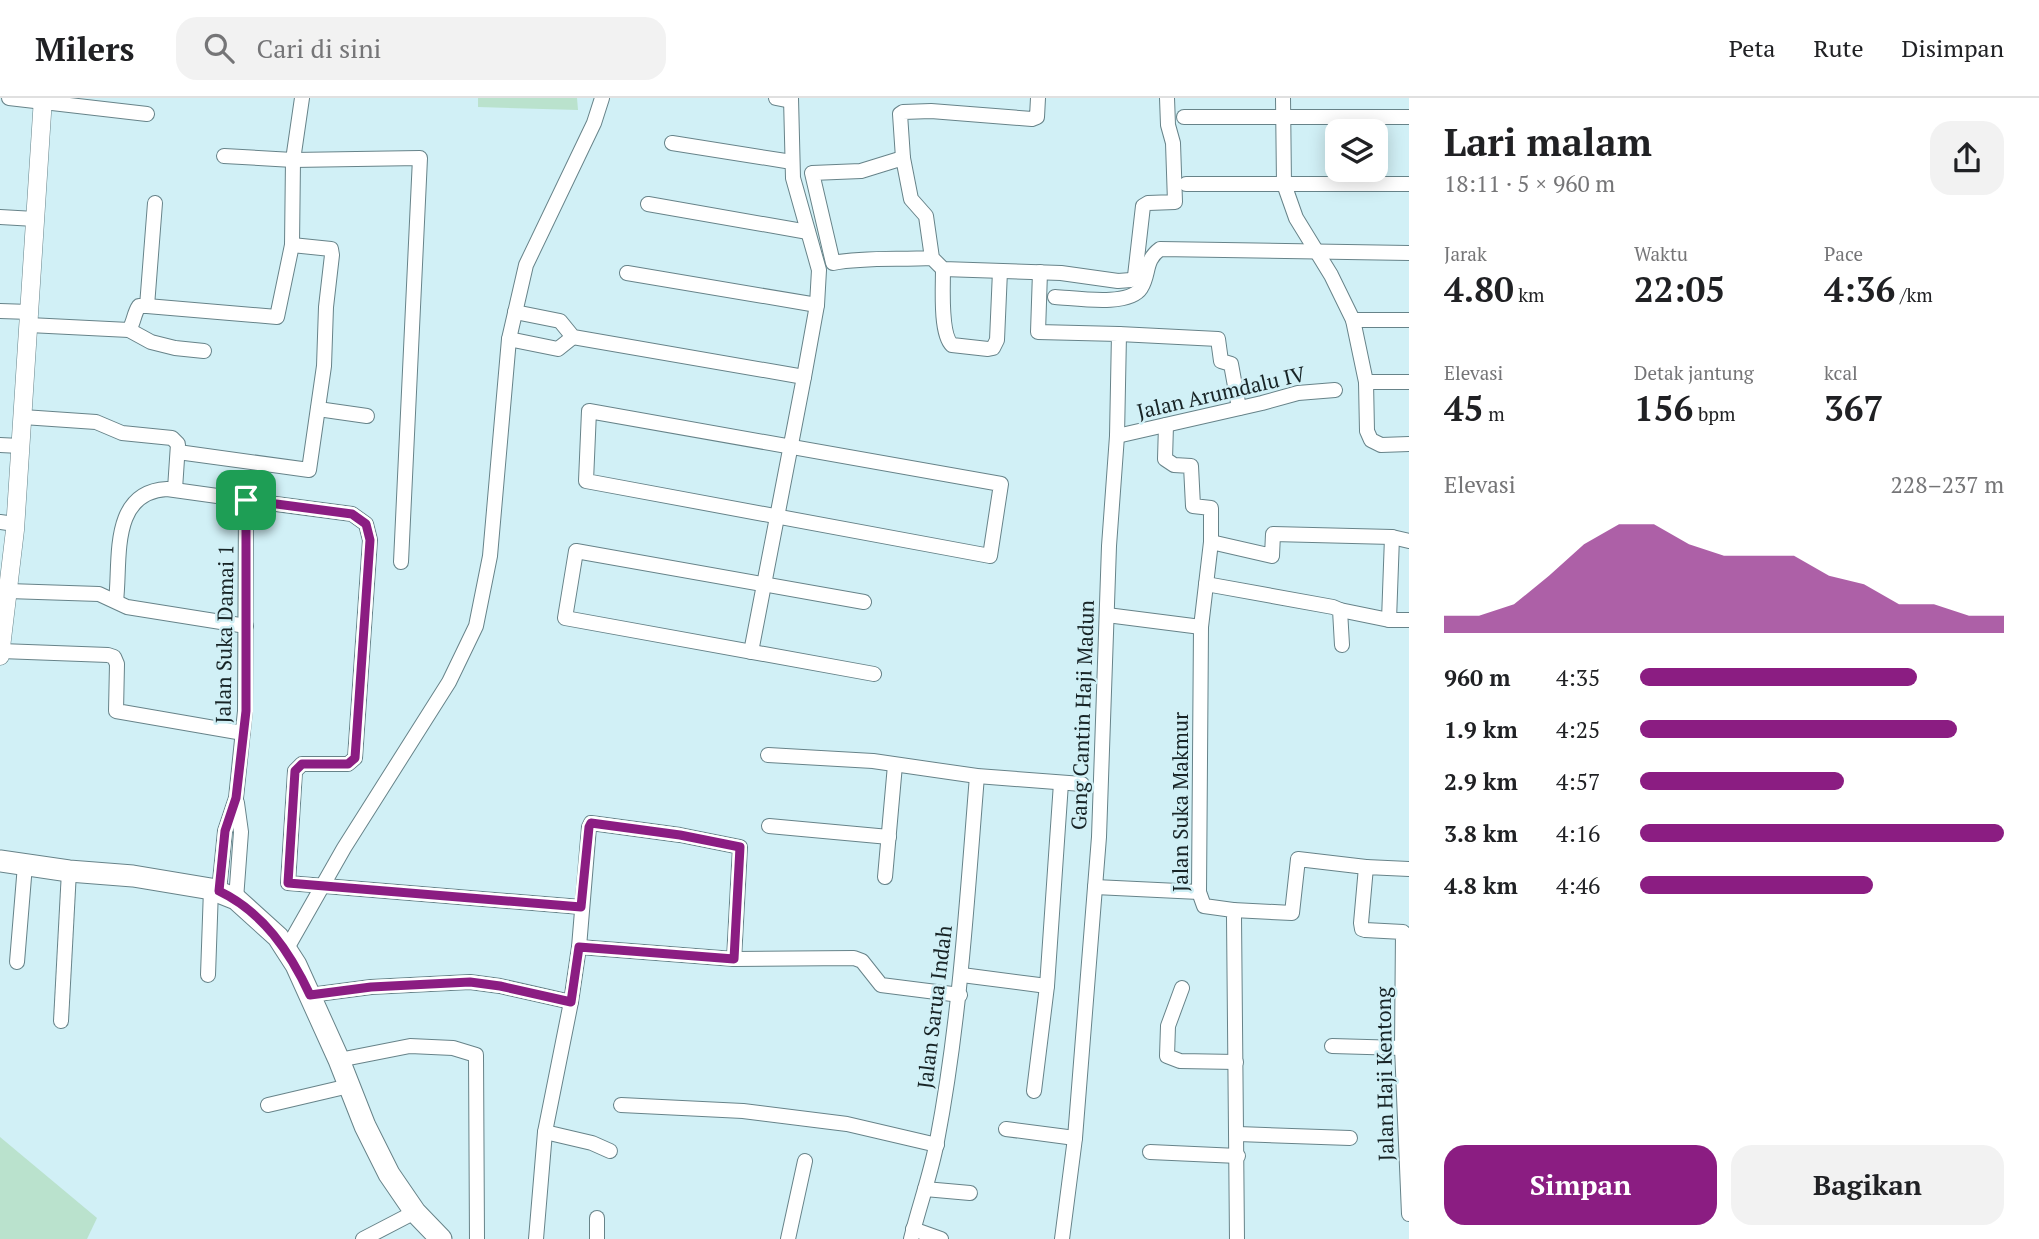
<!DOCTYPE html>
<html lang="id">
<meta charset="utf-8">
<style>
body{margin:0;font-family:"PT Serif",serif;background:#f2f2f2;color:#202124;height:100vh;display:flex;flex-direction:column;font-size:26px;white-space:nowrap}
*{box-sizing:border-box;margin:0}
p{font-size:23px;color:#757577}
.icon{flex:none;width:38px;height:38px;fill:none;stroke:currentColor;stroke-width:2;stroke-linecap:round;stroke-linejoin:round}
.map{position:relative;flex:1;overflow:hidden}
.side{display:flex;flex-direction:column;background:#fff;width:630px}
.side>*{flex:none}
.fabs{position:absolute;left:1325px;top:21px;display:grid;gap:14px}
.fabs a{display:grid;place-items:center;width:63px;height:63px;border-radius:14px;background:#fff;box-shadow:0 4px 18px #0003;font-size:35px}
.pin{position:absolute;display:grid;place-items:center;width:60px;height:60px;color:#fff;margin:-30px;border-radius:14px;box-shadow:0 4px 10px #0006}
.round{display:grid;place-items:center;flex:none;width:74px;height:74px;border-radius:21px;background:#f2f2f2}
.head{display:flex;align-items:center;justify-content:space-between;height:119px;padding:0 35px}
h1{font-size:38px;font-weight:700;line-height:52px}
.figures{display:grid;grid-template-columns:repeat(3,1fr);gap:10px;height:119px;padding:7px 35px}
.figures div{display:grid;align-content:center}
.figures b{font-size:35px;font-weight:700}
.figures small{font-size:19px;font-weight:400}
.figures p{font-size:19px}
.chart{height:196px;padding:14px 35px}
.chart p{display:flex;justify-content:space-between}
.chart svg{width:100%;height:126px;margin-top:7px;fill:#8b1d82;opacity:.7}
.button{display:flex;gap:14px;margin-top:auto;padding:14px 35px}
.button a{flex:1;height:80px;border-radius:21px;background:#8b1d82;color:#fff;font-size:28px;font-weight:700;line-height:80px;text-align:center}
.button a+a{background:#f2f2f2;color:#202124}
ul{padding:0 35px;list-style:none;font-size:23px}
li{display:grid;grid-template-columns:112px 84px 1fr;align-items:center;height:52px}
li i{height:18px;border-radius:9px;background:#8b1d82}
header{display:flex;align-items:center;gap:42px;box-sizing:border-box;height:98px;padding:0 35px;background:#fff;border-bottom:2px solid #e0e0e0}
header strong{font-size:33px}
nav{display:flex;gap:38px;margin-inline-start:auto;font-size:24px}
.search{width:490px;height:63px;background:#f2f2f2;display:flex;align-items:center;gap:18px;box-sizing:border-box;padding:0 24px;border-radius:21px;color:#757577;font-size:26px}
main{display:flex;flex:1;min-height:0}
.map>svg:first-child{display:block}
.green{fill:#bae2cd}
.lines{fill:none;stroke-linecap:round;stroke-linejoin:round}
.minor-casing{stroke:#678389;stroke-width:16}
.tertiary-casing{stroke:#678389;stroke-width:19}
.secondary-casing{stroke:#678389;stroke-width:23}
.minor{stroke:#fff;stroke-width:14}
.tertiary{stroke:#fff;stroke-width:18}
.secondary{stroke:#fff;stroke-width:21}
.route-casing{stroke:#fff;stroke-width:14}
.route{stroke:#8b1d82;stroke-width:9}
.labels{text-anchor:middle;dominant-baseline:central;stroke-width:5;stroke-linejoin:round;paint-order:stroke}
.street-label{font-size:21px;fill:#182426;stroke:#d1f0f6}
</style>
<header>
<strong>Milers</strong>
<div class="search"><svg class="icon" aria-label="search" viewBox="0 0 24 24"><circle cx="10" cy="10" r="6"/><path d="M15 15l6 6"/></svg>Cari di sini</div>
<nav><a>Peta</a><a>Rute</a><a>Disimpan</a></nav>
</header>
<main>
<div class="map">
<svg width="1409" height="1141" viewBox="0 0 1409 1141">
<rect width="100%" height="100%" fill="#d1f0f6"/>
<g class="green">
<polygon points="478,0 577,0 578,12 478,9"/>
<polygon points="0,1039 97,1120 87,1141 0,1141"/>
</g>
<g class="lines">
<g class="minor-casing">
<g id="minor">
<polyline points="9,0 147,16"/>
<polyline points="776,0 791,3"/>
<polyline points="1283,0 1284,86 1296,120 1331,177 1353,222 1366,284 1367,333 1371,342 1381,347 1409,346"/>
<polyline points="1184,19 1409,19"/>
<polyline points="672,45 792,64"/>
<polyline points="224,58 293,62 420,60 401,464"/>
<polyline points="903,60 900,16 903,14 931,13 1032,21 1037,19 1038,0"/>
<polyline points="1186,86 1409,86"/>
<polyline points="648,106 808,134"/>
<polyline points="0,119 35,121"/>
<path d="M932 160C898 162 866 159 833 165L812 75 861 73 903 60 911 101 926 118 932 160 943 171 1061 175 1118 183 1131 182 1135 178 1143 108 1148 105 1175 104 1173 45 1168 27 1167 0"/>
<path d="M943 171C943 189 940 236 952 247L988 251 993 250 997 242 1000 173"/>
<polyline points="1040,174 1038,234 1119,236 1117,338 1109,448 1099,739 1075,1040 1062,1141"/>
<polyline points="627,175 817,207"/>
<path d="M1055 199C1076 200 1129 209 1141 190 1150 175 1144 163 1160 151L1409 155"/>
<polyline points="147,208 155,105"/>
<polyline points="0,213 30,214"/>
<polyline points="515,214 560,223 573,239 804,279"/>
<polyline points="1353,222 1409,222"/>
<polyline points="29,227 129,232 151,244 175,250 204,253"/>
<path d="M129 232C134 224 134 215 139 208H147L277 219 292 147 293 62 302 0"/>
<polyline points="1119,236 1218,241 1221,263 1231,266 1239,310"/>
<polyline points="509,241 558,251 573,239"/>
<polyline points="1366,284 1409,284"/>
<polyline points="318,311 367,318"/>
<polygon points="589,313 1001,386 990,458 586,383"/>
<polyline points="23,319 96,324 122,335 172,340 178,346 175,391"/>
<polyline points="1166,327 1165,361 1174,367 1191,368 1193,408 1211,410 1211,444 1201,529 1199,794 1204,808 1233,812 1234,819 1237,1141"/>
<polyline points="1117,338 1262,305 1298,295 1335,292"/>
<polyline points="0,347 20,348"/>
<polyline points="178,354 309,372 324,268 326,209 332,157 331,151 292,147"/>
<polyline points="246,402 352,416 366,426 370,442 355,660 348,666 302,666 295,673 288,785 581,809"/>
<polyline points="0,424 15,426"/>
<polyline points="1211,444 1272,458 1273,436 1392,439 1409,443"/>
<polyline points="1206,486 1333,509 1340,512 1342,547"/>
<polyline points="8,493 99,496 127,509 246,528"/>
<path d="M116 503C121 463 109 394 167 391L246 402 245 613 236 700 225 733 219 793"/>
<polyline points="864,504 576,453 565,520 874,576"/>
<polyline points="1340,512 1389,522 1409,522"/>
<polyline points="1107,517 1201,529"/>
<polyline points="1389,522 1392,439"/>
<polyline points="1,553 108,557 114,559 117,566 116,613 243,635"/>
<polyline points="751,554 804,279 817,207 819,172 793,80 791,0"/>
<polyline points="768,657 873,663 977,678 1082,686"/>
<polyline points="769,728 889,739"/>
<polyline points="1409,771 1366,769 1361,825 1362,831 1365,832 1403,834 1402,950 1409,1116"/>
<polyline points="885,779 895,667"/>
<polyline points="1095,789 1199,794"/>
<polyline points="236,801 241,734 237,705"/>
<polyline points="1233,812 1292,815 1298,761 1366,769"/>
<polyline points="579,849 734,861 854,860 862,863 881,887 960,897"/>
<polyline points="286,852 344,750 449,584 476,528 490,458 509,241 526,167 594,25 602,0"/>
<polyline points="17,864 25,767"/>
<polyline points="208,877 211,791"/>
<polyline points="962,877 1047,888"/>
<polyline points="1182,890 1168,928 1167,958 1180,963 1236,964"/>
<polyline points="310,897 371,889 470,884 500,888 571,904"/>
<polyline points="61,923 69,773"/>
<polyline points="1332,948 1402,950"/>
<polyline points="339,962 410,948 453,950 476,957 477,1141"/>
<polyline points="1034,993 1047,888 1061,685"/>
<polyline points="268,1007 349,988"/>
<polyline points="621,1007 743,1013 847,1026 937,1047"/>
<polyline points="1006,1031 1075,1040"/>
<polyline points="545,1034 592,1045 610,1053"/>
<polyline points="1238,1036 1350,1040"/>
<polyline points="1150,1054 1238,1058"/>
<polyline points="925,1091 970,1095"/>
<polyline points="913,1131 941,1141"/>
<polyline points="363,1141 415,1114"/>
<polyline points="536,1141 545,1034 571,904 579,849 589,729 591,725 680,737 740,749 734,861"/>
<polyline points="597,1141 597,1120"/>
<polyline points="788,1141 805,1063"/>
<path d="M911 1141C919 1108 931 1076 937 1043 960 923 967 801 977 678"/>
</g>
</g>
<g class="tertiary-casing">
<polyline id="tertiary" points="0,558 15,432 43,0"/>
</g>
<g class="secondary-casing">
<polyline id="secondary" points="0,763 69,773 133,778 211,791 236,801 278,839 296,867 339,962 365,1028 389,1076 415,1114 441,1141"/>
</g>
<use href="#minor" class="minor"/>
<use href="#tertiary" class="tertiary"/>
<use href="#secondary" class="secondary"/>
</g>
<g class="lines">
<g class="route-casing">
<path id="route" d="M246 402 352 416 366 426 370 442 355 660 348 666H302L295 673 288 785 581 809 589 729 591 725 680 737 740 749 734 861 579 849 571 904 500 888 470 884 371 889 310 897C290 854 263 814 219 793L225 733 236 700 246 613Z"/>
</g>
<use href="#route" class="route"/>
</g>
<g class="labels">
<g class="street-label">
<text transform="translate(1221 294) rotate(-13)">Jalan Arumdalu IV</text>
<text transform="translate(224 536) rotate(-89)">Jalan Suka Damai 1</text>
<text transform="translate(1082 617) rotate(-88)">Gang Cantin Haji Madun</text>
<text transform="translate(1180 704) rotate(-90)">Jalan Suka Makmur</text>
<text transform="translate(934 909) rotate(-83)">Jalan Sarua Indah</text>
<text transform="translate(1384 976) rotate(-91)">Jalan Haji Kentong</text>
</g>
</g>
</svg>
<div class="fabs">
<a><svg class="icon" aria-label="layers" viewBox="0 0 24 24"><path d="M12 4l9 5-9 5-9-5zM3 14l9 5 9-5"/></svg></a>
</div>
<div class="pin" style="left:246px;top:402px;background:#1e9e55"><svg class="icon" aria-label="arrive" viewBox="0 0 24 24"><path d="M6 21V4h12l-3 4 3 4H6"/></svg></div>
</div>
<section class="side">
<div class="head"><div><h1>Lari malam</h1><p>18:11 · 5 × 960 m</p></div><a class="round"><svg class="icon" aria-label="share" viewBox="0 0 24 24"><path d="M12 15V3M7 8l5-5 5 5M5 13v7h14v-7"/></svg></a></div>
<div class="figures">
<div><p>Jarak</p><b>4.80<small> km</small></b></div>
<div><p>Waktu</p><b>22:05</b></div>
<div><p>Pace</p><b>4:36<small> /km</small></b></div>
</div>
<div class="figures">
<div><p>Elevasi</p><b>45<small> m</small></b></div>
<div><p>Detak jantung</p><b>156<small> bpm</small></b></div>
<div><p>kcal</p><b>367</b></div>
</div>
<div class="chart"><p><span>Elevasi</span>228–237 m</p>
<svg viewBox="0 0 160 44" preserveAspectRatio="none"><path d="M0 44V38L10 38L20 34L30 24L40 13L50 6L60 6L70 13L80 17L90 17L100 17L110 24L120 27L130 34L140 34L150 38L160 38V44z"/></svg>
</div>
<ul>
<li><b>960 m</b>4:35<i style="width:76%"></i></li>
<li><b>1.9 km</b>4:25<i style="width:87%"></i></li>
<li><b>2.9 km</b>4:57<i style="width:56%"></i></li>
<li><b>3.8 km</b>4:16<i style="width:100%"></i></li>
<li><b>4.8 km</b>4:46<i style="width:64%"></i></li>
</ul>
<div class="button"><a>Simpan</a><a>Bagikan</a></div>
</section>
</main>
